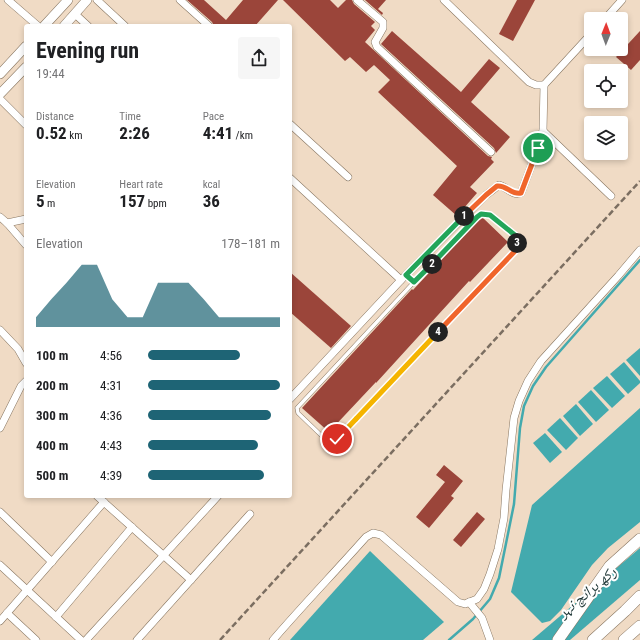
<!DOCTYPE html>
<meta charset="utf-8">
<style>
body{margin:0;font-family:"Roboto Condensed","Noto Naskh Arabic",sans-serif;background:#f6f6f6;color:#202124;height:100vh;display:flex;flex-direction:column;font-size:15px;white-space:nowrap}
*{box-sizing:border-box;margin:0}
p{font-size:13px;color:#757577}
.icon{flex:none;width:22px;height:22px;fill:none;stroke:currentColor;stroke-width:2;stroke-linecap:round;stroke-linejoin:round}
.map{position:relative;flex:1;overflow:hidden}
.panel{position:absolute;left:24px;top:24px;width:268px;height:474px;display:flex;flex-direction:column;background:#fff;border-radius:4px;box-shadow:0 2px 6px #0003}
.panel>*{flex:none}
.needle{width:26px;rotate:1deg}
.tools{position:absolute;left:584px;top:12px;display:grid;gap:8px}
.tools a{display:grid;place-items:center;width:44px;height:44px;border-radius:4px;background:#fff;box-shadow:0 2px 6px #0003;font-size:20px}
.pin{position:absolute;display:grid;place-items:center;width:34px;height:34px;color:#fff;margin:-17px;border:2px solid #fff;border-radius:50%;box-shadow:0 1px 4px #0007}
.km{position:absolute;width:20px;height:20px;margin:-10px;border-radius:50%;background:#222;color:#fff;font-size:11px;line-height:20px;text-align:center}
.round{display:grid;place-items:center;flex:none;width:42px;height:42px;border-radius:4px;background:#f6f6f6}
.overview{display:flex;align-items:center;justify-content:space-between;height:68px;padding:0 12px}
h1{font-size:22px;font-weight:700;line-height:30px}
.metrics{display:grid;grid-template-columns:repeat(3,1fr);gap:6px;height:68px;padding:4px 12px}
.metrics div{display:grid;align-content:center}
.metrics b{font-size:17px;font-weight:700}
.metrics small{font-size:11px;font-weight:400}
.metrics p{font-size:11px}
.chart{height:112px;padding:8px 12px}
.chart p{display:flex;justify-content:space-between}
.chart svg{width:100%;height:72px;margin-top:4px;fill:#1e6475;opacity:.7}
ul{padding:0 12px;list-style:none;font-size:13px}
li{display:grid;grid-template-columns:64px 48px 1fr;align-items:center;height:30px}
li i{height:10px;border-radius:5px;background:#1e6475}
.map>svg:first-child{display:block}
.water{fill:#43aaae}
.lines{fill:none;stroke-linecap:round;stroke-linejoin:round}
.stream{stroke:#43aaae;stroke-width:2.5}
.building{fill:#9b453a}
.service-casing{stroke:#887661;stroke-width:4.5}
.minor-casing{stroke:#887661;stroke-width:8}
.tertiary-casing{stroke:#887661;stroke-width:10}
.primary-casing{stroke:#887661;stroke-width:12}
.service{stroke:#fff;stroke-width:3.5}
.minor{stroke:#fff;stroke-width:7}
.tertiary{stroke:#fff;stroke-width:9}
.primary{stroke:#fff;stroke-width:11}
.rail{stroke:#7b6e61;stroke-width:2.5;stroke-dasharray:6 3;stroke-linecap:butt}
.split-1-casing{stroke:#fff;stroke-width:8}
.split-2-casing{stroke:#fff;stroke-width:8}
.split-3-casing{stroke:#fff;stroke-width:8}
.split-4-casing{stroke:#fff;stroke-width:8}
.split-5-casing{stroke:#fff;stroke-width:8}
.split-6-casing{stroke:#fff;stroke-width:8}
.split-1{stroke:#f0652b;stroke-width:5}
.split-2{stroke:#22a559;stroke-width:5}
.split-3{stroke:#22a559;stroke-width:5}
.split-4{stroke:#f0652b;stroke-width:5}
.split-5{stroke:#f5b400;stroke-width:5}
.split-6{stroke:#f5b400;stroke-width:5}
.labels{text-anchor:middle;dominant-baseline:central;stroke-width:4;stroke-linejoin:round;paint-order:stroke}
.water-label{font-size:15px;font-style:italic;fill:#1e3636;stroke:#fff}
</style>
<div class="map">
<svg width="640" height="640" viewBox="0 0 640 640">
<rect width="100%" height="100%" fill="#f0dbc5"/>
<g class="water">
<polygon points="640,348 640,376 626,360"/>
<polygon points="624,362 640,381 640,383 628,394 610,374"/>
<polygon points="607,376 625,396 612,408 593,388"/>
<polygon points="591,390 609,410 596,422 578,402"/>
<polygon points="576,404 593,424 580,436 563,416"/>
<polygon points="640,408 640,522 608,548 592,565 561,610 550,621 542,623 511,592 532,505"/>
<polygon points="560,418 578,438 566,450 547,430"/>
<polygon points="545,433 562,452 550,463 533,443"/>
<polygon points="640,548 640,580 570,640 532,640"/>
<polygon points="370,551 444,622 423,640 290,640"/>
</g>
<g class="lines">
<polyline class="stream" points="449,640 473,619 490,599 499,578 514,504 520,428 524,406 533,386 546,367 640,260"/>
</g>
<g class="building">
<polygon points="187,0 204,0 226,20 243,0 278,0 255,26 214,26 212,22"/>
<polygon points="283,0 330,0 338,8 346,0 352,0 354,4 375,22 371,26 375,30 365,42 488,156 492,157 491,159 494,162 470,187 477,193 457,216 433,195 457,166 378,92 390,80 374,65 366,72 350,57 345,61"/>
<polygon points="365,0 386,0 378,9 383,13 382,15"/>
<polygon points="517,0 535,0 513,41 499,34"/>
<polygon points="392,31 461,92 489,59 500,68 471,102 510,137 496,153 494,148 381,44"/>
<polygon points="640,31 640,60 631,70 616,57"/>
<polygon points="482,217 508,242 470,282 469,281 376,383 376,382 329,432 302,408 412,289 413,290 471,227"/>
<polygon points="290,272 351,326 331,348 290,312"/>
<polygon points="444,465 463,481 451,496 454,498 429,528 416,517 445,482 436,475"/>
<polygon points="477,512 485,519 461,547 453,540"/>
</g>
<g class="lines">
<g class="service-casing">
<path id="service" d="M406 275 414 282 297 408 298 413 325 439C330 441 333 441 337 439L516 250C518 245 518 241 516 236L489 215 481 214 477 217 414 282"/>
</g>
<g class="minor-casing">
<g id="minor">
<polyline points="8,0 38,26"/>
<polyline points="97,0 125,26"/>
<polyline points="180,0 209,26"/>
<polyline points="357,0 383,22 383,28 375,42 377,47 491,152"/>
<polyline points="444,0 529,82 536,85 544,85"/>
<polyline points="75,14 88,26"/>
<polyline points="605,19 622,0"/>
<polyline points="0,99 26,125"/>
<polyline points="290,124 348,177"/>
<polyline points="543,131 611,196"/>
<polyline points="290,178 401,280"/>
<polyline points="0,217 7,223 26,219"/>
<polyline points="7,223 26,245"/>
<polyline points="0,330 18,349 26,363"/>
<path d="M290 399 401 280 486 195 499 185C507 187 512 196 521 193L538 148 543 131 544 85 591 34"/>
<polyline points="0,428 21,386 26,381"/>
<polyline points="97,496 191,580"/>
<polyline points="0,512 52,562"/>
<polyline points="0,565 81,640"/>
<polyline points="469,602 482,618 490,640"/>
<polyline points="7,613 36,640"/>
<polyline points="56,617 132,527"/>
<polyline points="0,621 104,502"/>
<polyline points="86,640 218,496"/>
<polyline points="137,640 250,514"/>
<path d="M273 640C303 605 335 572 366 537L373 533 381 535 458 602 465 604 477 599 484 589 490 574 498 549 504 518 506 490 514 418 519 401 528 381 541 361 618 276 640 250"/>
</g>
</g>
<g class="tertiary-casing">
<g id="tertiary">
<polyline points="44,26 68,0"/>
<polyline points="64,26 87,0"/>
<polyline points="0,74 26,46"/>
<polyline points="0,94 26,67"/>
</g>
</g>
<g class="primary-casing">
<g id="primary">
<polyline points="558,640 610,566 640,539"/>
<polyline points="593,640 625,611 640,596"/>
<polyline points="624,640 640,626"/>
</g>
</g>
<use href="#service" class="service"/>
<use href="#minor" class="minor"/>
<use href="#tertiary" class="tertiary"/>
<use href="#primary" class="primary"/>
<polyline class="rail" points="220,640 640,181"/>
</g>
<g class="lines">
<g class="split-1-casing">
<path id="split-1" d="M464 216 486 195 497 186C507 185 511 195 521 193L538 148"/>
</g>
<g class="split-2-casing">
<polyline id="split-2" points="432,264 414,282 406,275 464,216"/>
</g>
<g class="split-3-casing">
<polyline id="split-3" points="432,264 477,217 481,214 490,215 516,236 517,240 517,243"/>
</g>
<g class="split-4-casing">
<polyline id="split-4" points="438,332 516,250 517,243"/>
</g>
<g class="split-5-casing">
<polyline id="split-5" points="356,419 438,332"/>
</g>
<g class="split-6-casing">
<polyline id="split-6" points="337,439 356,419"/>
</g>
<use href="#split-1" class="split-1"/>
<use href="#split-2" class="split-2"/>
<use href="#split-3" class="split-3"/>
<use href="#split-4" class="split-4"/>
<use href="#split-5" class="split-5"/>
<use href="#split-6" class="split-6"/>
</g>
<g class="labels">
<g class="water-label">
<text transform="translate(587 592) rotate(-40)">رکھ برانچ نہر</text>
</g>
</g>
</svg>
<div class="tools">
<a><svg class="needle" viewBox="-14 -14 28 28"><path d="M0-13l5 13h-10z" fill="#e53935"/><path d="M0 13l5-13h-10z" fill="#757577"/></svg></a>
<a><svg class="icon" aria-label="locate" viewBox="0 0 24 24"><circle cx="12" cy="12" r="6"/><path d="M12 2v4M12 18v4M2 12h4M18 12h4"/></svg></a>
<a><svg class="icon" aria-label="layers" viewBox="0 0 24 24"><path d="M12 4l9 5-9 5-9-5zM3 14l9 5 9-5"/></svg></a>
</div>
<div class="pin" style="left:538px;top:148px;background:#1e9e55"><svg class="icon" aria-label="arrive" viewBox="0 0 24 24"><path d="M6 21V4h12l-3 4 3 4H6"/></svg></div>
<div class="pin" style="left:337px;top:439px;background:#d93025"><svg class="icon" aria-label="check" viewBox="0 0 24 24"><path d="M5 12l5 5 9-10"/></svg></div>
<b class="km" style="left:464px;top:216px">1</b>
<b class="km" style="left:432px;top:264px">2</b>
<b class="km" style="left:517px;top:243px">3</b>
<b class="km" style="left:438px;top:332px">4</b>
<section class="panel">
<div class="overview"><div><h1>Evening run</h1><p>19:44</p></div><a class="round"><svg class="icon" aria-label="share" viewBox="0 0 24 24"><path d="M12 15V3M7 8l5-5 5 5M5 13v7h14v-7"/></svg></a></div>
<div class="metrics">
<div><p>Distance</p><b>0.52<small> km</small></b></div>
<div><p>Time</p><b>2:26</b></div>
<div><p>Pace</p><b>4:41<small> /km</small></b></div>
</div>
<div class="metrics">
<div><p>Elevation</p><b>5<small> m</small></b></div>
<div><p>Heart rate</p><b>157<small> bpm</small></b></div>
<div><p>kcal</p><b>36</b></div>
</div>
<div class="chart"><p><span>Elevation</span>178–181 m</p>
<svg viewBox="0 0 160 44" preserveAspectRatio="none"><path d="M0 44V38L10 27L20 17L30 6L40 6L50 27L60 38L70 38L80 17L90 17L100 17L110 27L120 38L130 38L140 38L150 38L160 38V44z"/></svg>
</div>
<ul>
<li><b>100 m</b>4:56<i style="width:70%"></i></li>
<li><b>200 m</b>4:31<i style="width:100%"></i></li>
<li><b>300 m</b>4:36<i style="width:93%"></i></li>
<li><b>400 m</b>4:43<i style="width:83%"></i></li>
<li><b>500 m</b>4:39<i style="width:88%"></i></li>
</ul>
</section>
</div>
